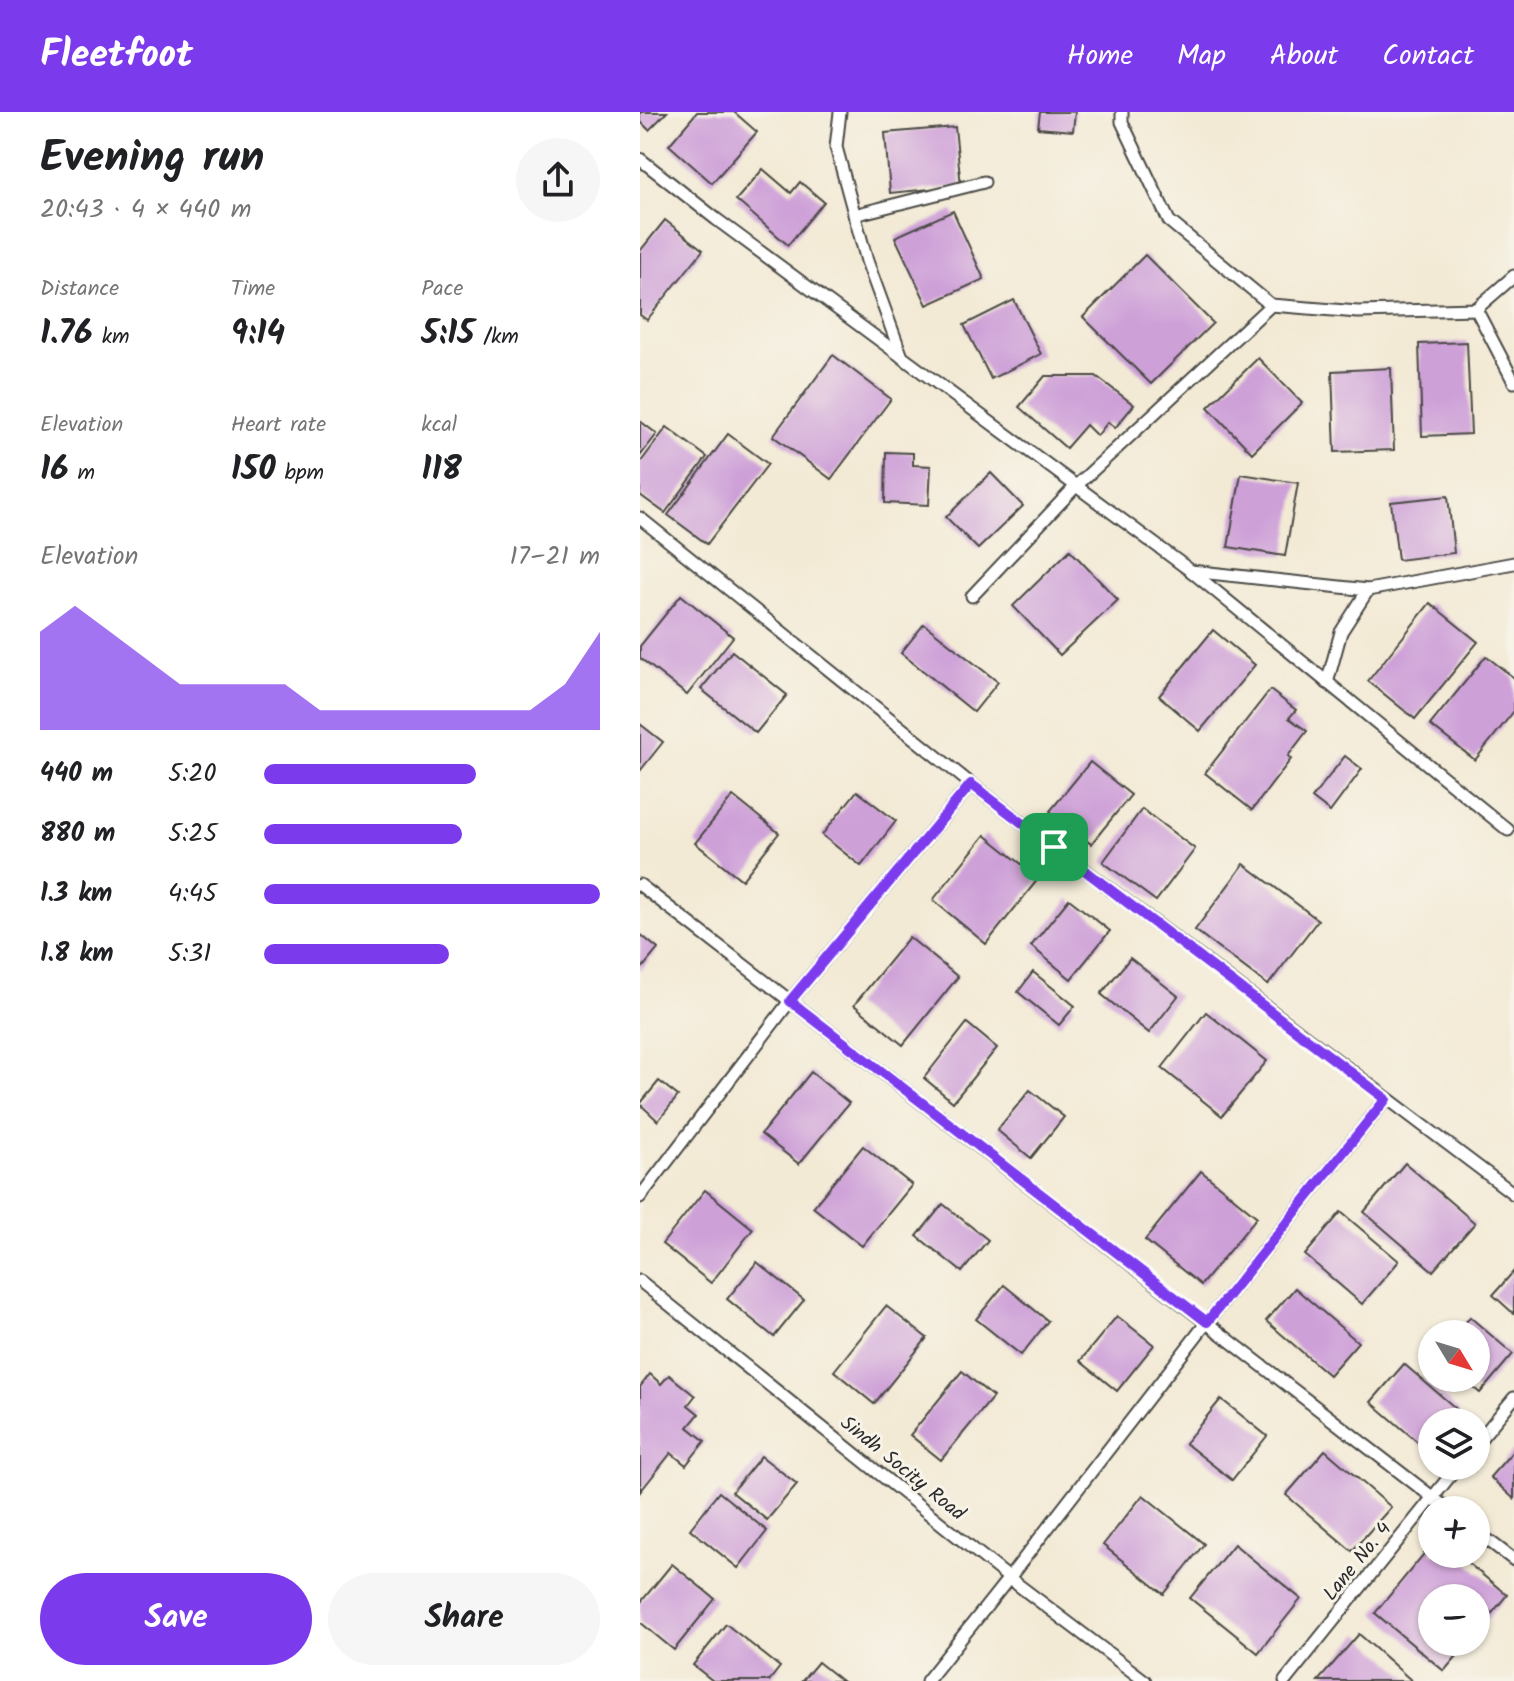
<!DOCTYPE html>
<meta charset="utf-8">
<style>
body{margin:0;font-family:Kalam,sans-serif;background:#f6f6f6;color:#202124;height:100vh;display:flex;flex-direction:column;font-size:30px;white-space:nowrap}
*{box-sizing:border-box;margin:0}
p{font-size:26px;color:#757577}
.icon{flex:none;width:44px;height:44px;fill:none;stroke:currentColor;stroke-width:2;stroke-linecap:round;stroke-linejoin:round}
.map{position:relative;flex:1;overflow:hidden}
.drawer{display:flex;flex-direction:column;background:#fff;width:640px}
.drawer>*{flex:none}
.needle{width:52px;rotate:128deg}
.buttons{position:absolute;left:778px;top:1208px;display:grid;gap:16px}
.buttons a{display:grid;place-items:center;width:72px;height:72px;border-radius:50%;background:#fff;box-shadow:0 2px 6px #0004;font-size:40px}
.pin{position:absolute;display:grid;place-items:center;width:68px;height:68px;color:#fff;margin:-34px;border-radius:16px;box-shadow:0 4px 12px #0006}
.round{display:grid;place-items:center;flex:none;width:84px;height:84px;border-radius:42px;background:#f6f6f6}
.headline{display:flex;align-items:center;justify-content:space-between;height:136px;padding:0 40px}
h1{font-size:44px;font-weight:800;line-height:60px}
.metrics{display:grid;grid-template-columns:repeat(3,1fr);gap:12px;height:136px;padding:8px 40px}
.metrics div{display:grid;align-content:center}
.metrics b{font-size:34px;font-weight:800}
.metrics small{font-size:22px;font-weight:400}
.metrics p{font-size:22px}
.chart{height:224px;padding:16px 40px}
.chart p{display:flex;justify-content:space-between}
.chart svg{width:100%;height:144px;margin-top:8px;fill:#7c3aed;opacity:.7}
.button{display:flex;gap:16px;margin-top:auto;padding:16px 40px}
.button a{flex:1;height:92px;border-radius:48px;background:#7c3aed;color:#fff;font-size:32px;font-weight:800;line-height:92px;text-align:center}
.button a+a{background:#f6f6f6;color:#202124}
ul{padding:0 40px;list-style:none;font-size:26px}
li{display:grid;grid-template-columns:128px 96px 1fr;align-items:center;height:60px}
li i{height:20px;border-radius:10px;background:#7c3aed}
header{display:flex;align-items:center;gap:48px;box-sizing:border-box;height:112px;padding:0 40px;background:#7c3aed;color:#fff}
header strong{font-size:38px}
nav{display:flex;gap:44px;margin-inline-start:auto;font-size:28px}
main{display:flex;flex:1;min-height:0}
.map>svg:first-child{display:block}
.building{fill:#cea0d8}
.lines{fill:none;stroke-linecap:round;stroke-linejoin:round}
.lane-casing{stroke:#494844;stroke-width:15}
.lane{stroke:#fff;stroke-width:11}
.route-casing{stroke:#fff;stroke-width:16}
.route{stroke:#7c3aed;stroke-width:10}
.labels{text-anchor:middle;dominant-baseline:central;stroke-width:6;stroke-linejoin:round;paint-order:stroke}
.street-label{font-size:20px;fill:#2b2b2b;stroke:#f7f3e8}
</style>
<header>
<strong>Fleetfoot</strong>
<nav><a>Home</a><a>Map</a><a>About</a><a>Contact</a></nav>
</header>
<main>
<section class="drawer">
<div class="headline"><div><h1>Evening run</h1><p>20:43 · 4 × 440 m</p></div><a class="round"><svg class="icon" aria-label="share" viewBox="0 0 24 24"><path d="M12 15V3M7 8l5-5 5 5M5 13v7h14v-7"/></svg></a></div>
<div class="metrics">
<div><p>Distance</p><b>1.76<small> km</small></b></div>
<div><p>Time</p><b>9:14</b></div>
<div><p>Pace</p><b>5:15<small> /km</small></b></div>
</div>
<div class="metrics">
<div><p>Elevation</p><b>16<small> m</small></b></div>
<div><p>Heart rate</p><b>150<small> bpm</small></b></div>
<div><p>kcal</p><b>118</b></div>
</div>
<div class="chart"><p><span>Elevation</span>17–21 m</p>
<svg viewBox="0 0 160 44" preserveAspectRatio="none"><path d="M0 44V14L10 6L20 14L30 22L40 30L50 30L60 30L70 30L80 38L90 38L100 38L110 38L120 38L130 38L140 38L150 30L160 14V44z"/></svg>
</div>
<ul>
<li><b>440 m</b>5:20<i style="width:63%"></i></li>
<li><b>880 m</b>5:25<i style="width:59%"></i></li>
<li><b>1.3 km</b>4:45<i style="width:100%"></i></li>
<li><b>1.8 km</b>5:31<i style="width:55%"></i></li>
</ul>
<div class="button"><a>Save</a><a>Share</a></div>
</section>
<div class="map">
<svg width="874" height="1569" viewBox="0 0 874 1569">
<rect width="100%" height="100%" fill="#f7f3e8"/>
<filter id="ink" filterUnits="userSpaceOnUse"><feTurbulence type="fractalNoise" baseFrequency=".0125" numOctaves="2"/><feDisplacementMap in="SourceGraphic" scale="16" xChannelSelector="R" yChannelSelector="G"/><feConvolveMatrix kernelMatrix="1 2 1 2 8 2 1 2 1" color-interpolation-filters="sRGB"/></filter>
<filter id="wash" filterUnits="userSpaceOnUse"><feTurbulence type="fractalNoise" baseFrequency=".006" numOctaves="4" result="noise"/><feDisplacementMap in="SourceGraphic" scale="32" xChannelSelector="R" yChannelSelector="G"/><feGaussianBlur stdDeviation="1.8" result="paint"/><feColorMatrix in="noise" values="0 0 0 0 0 0 0 0 0 0 0 0 0 0 0 0 0 1.4 0 .05"/><feComposite in="paint" operator="in"/></filter>
<g filter="url(#wash)">
<rect width="100%" height="100%" fill="#f3ead5"/>
<g id="blocks">
<g class="building">
<polygon points="0,0 27,0 9,18 0,9"/>
<polygon points="57,0 94,0 117,20 72,71 29,33"/>
<polygon points="400,0 435,0 433,19 398,16"/>
<polygon points="315,15 321,74 250,81 245,21"/>
<polygon points="123,57 151,81 160,70 184,90 148,133 96,88"/>
<polygon points="313,99 344,167 287,193 255,125"/>
<polygon points="25,108 63,138 7,208 0,203 0,139"/>
<polygon points="505,143 573,211 511,272 443,205"/>
<polygon points="374,188 401,242 351,267 324,213"/>
<polygon points="827,230 831,322 782,324 779,232"/>
<polygon points="193,243 251,287 191,367 133,324"/>
<polygon points="618,246 662,291 612,341 568,295"/>
<polygon points="751,256 754,338 695,340 692,259"/>
<polygon points="405,264 456,264 494,293 475,316 468,310 457,324 446,313 426,336 379,295"/>
<polygon points="0,309 17,322 0,344"/>
<polygon points="27,315 67,345 25,401 0,383 0,351"/>
<polygon points="88,322 128,352 67,432 28,403"/>
<polygon points="246,340 273,341 273,353 291,354 289,393 245,391"/>
<polygon points="351,361 383,394 338,437 306,405"/>
<polygon points="601,362 658,371 645,444 588,435"/>
<polygon points="808,384 814,441 758,448 751,390"/>
<polygon points="430,438 478,488 420,543 373,494"/>
<polygon points="41,483 93,525 47,583 0,546 0,534"/>
<polygon points="790,491 838,530 775,607 728,569"/>
<polygon points="284,512 358,570 334,600 261,541"/>
<polygon points="573,518 615,553 560,619 519,584"/>
<polygon points="92,539 147,583 116,621 61,577"/>
<polygon points="846,544 874,566 874,599 835,648 790,613"/>
<polygon points="630,578 656,598 649,606 667,619 648,644 651,647 612,698 565,661"/>
<polygon points="0,612 23,630 0,659"/>
<polygon points="705,644 722,657 690,700 672,686"/>
<polygon points="450,650 491,683 451,732 410,699"/>
<polygon points="217,679 256,709 221,754 182,723"/>
<polygon points="93,684 139,721 102,768 55,731"/>
<polygon points="502,697 555,737 516,789 463,750"/>
<polygon points="345,723 399,766 346,832 293,788"/>
<polygon points="604,752 678,808 628,873 555,818"/>
<polygon points="429,787 470,819 431,867 391,834"/>
<polygon points="0,822 18,837 0,859"/>
<polygon points="269,825 318,865 263,933 214,893"/>
<polygon points="490,846 538,884 509,921 461,882"/>
<polygon points="393,860 435,894 419,913 378,880"/>
<polygon points="566,900 627,949 582,1004 522,956"/>
<polygon points="327,911 357,936 313,990 284,966"/>
<polygon points="171,960 209,991 159,1052 121,1022"/>
<polygon points="19,969 38,984 18,1009 0,992"/>
<polygon points="390,978 424,1005 391,1046 357,1018"/>
<polygon points="223,1034 272,1073 222,1134 173,1095"/>
<polygon points="765,1051 835,1111 793,1159 724,1100"/>
<polygon points="561,1059 617,1105 561,1173 505,1128"/>
<polygon points="65,1078 113,1117 71,1171 22,1132"/>
<polygon points="303,1092 348,1128 322,1160 277,1124"/>
<polygon points="701,1100 759,1149 722,1192 665,1143"/>
<polygon points="117,1150 164,1188 134,1225 87,1187"/>
<polygon points="874,1159 874,1202 853,1183"/>
<polygon points="364,1173 408,1209 381,1243 336,1207"/>
<polygon points="655,1176 718,1230 689,1263 626,1209"/>
<polygon points="246,1194 287,1226 234,1292 194,1259"/>
<polygon points="477,1204 514,1233 477,1279 440,1249"/>
<polygon points="830,1205 873,1242 840,1281 822,1266 836,1266 836,1222 816,1222"/>
<polygon points="764,1252 820,1300 811,1310 792,1310 792,1332 787,1338 731,1290"/>
<polygon points="322,1259 353,1285 301,1348 270,1323"/>
<polygon points="10,1262 21,1272 29,1263 55,1284 48,1293 59,1302 48,1315 65,1329 46,1353 31,1341 0,1380 0,1275"/>
<polygon points="581,1287 627,1324 592,1368 545,1331"/>
<polygon points="685,1338 751,1395 712,1439 646,1383"/>
<polygon points="874,1338 874,1387 850,1365"/>
<polygon points="121,1344 157,1372 127,1408 92,1380"/>
<polygon points="79,1380 127,1419 98,1456 50,1417"/>
<polygon points="503,1383 564,1432 524,1482 463,1433"/>
<polygon points="594,1432 661,1487 618,1541 550,1486"/>
<polygon points="792,1432 792,1442 817,1442 867,1483 836,1521 836,1486 792,1486 792,1530 829,1530 804,1559 735,1501"/>
<polygon points="32,1452 75,1487 34,1538 0,1510 0,1491"/>
<polygon points="86,1512 140,1555 129,1569 73,1569 53,1553"/>
<polygon points="719,1522 772,1569 678,1569"/>
<polygon points="178,1550 202,1569 162,1569"/>
</g>
</g>
</g>
<g filter="url(#ink)">
<use href="#blocks" fill-opacity="0" stroke="#494844" stroke-width="2"/>
<g class="lines">
<g class="lane-casing">
<g id="lane">
<polyline points="200,0 196,35 227,149 262,245 551,459 728,478 874,451"/>
<polyline points="482,0 482,10 529,109 631,193 718,200 836,197 874,164"/>
<polyline points="0,47 76,107 261,244"/>
<polyline points="214,103 344,70"/>
<polyline points="836,197 874,270"/>
<polyline points="0,406 331,672 874,1082"/>
<polyline points="551,459 868,718"/>
<polyline points="332,484 436,374 631,193"/>
<polyline points="687,571 701,520 728,478"/>
<polyline points="0,773 809,1398"/>
<polyline points="0,1085 150,889 331,672"/>
<polyline points="0,1169 369,1466 505,1569"/>
<polyline points="836,1332 874,1286"/>
<polyline points="836,1419 874,1448"/>
<polyline points="287,1569 369,1466 567,1210 746,987"/>
<polyline points="645,1569 818,1354"/>
</g>
</g>
<use href="#lane" class="lane"/>
</g>
</g>
<g class="lines" filter="url(#ink)">
<g class="route-casing">
<polygon id="route" points="331,672 746,987 567,1210 150,889"/>
</g>
<use href="#route" class="route"/>
</g>
<g class="labels">
<g class="street-label">
<text transform="translate(262 1357) rotate(39)">Sindh Socity Road</text>
<text transform="translate(718 1450) rotate(-51)">Lane No. 4</text>
</g>
</g>
</svg>
<div class="buttons">
<a><svg class="needle" viewBox="-14 -14 28 28"><path d="M0-13l5 13h-10z" fill="#e53935"/><path d="M0 13l5-13h-10z" fill="#757577"/></svg></a>
<a><svg class="icon" aria-label="layers" viewBox="0 0 24 24"><path d="M12 4l9 5-9 5-9-5zM3 14l9 5 9-5"/></svg></a>
<a>+</a>
<a>−</a>
</div>
<div class="pin" style="left:414px;top:735px;background:#1e9e55"><svg class="icon" aria-label="arrive" viewBox="0 0 24 24"><path d="M6 21V4h12l-3 4 3 4H6"/></svg></div>
</div>
</main>
